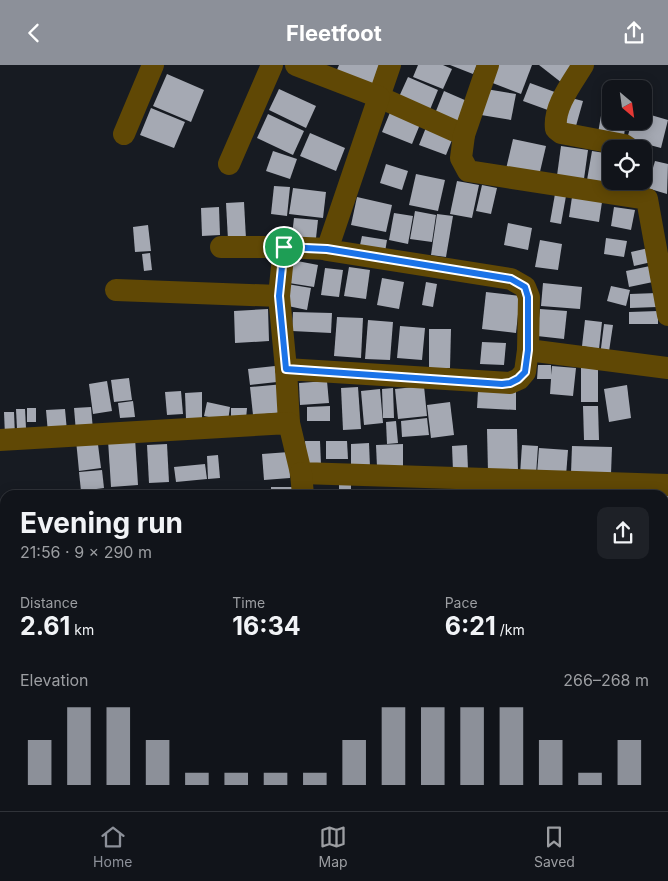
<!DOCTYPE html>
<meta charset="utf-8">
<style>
body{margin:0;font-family:Inter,sans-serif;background:#1e2127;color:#f1f3f6;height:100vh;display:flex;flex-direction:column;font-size:19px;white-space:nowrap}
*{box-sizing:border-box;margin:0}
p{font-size:16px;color:#9c9ea2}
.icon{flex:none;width:28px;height:28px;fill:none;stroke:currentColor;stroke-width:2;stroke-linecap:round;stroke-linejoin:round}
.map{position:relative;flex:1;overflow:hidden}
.side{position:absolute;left:0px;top:425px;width:669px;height:321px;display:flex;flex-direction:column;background:#11141a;border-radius:15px 15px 0 0;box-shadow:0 2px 12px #0003,0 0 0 1px #303339}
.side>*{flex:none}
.needle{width:32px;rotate:151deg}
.fabs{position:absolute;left:602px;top:15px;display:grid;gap:10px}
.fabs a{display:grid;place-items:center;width:50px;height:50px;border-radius:10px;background:#11141a;box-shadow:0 2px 12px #0003,0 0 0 1px #303339;font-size:25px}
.pin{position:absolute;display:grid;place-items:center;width:42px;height:42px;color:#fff;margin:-21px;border:2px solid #fff;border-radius:50%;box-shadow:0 1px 5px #0007}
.round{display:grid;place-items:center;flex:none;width:52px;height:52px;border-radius:10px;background:#1e2127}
.head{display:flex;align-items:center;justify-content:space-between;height:85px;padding:0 20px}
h1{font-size:28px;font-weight:700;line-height:38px}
.figures{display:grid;grid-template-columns:repeat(3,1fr);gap:8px;height:85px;padding:5px 20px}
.figures div{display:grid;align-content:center}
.figures b{font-size:25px;font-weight:700}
.figures small{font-size:14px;font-weight:400}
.figures p{font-size:14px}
.chart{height:140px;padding:10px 20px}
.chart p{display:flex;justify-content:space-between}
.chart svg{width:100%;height:90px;margin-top:5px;stroke:#8c9099;stroke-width:6}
header{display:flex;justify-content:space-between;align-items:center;height:65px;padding:0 20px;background:#8c9099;color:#fff;font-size:22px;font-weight:700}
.tabs{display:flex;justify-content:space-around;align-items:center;height:70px;border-top:1px solid #303339;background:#11141a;font-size:14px;color:#9c9ea2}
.tabs a{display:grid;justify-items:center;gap:2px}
.tabs .selected{color:#8c9099}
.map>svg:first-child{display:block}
.building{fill:#a5a9b3}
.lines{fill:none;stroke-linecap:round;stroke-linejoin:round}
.minor{stroke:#604805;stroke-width:22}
.route-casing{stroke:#fff;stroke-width:10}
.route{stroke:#1a73e8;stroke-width:6}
</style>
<header><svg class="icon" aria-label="back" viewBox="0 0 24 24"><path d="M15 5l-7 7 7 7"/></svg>Fleetfoot<svg class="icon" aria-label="share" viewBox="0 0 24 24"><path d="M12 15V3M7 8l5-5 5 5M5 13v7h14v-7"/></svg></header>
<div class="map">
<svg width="668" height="746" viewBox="0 0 668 746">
<rect width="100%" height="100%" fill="#171b22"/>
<g class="building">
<polygon points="339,0 381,0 371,22 336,7"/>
<polygon points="418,0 443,0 452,4 443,24 413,12"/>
<polygon points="450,0 477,0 473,9"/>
<polygon points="497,0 532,0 521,29 490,17"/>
<polygon points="539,0 577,0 562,18"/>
<polygon points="167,9 204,25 191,57 153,41"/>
<polygon points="408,12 438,25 429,47 398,34"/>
<polygon points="530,18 563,30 556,48 523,36"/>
<polygon points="279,24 316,41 306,63 269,45"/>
<polygon points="486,24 516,29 511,55 481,50"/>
<polygon points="444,26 467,36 457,60 434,51"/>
<polygon points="571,33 583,36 576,61 564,58"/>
<polygon points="603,39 611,41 611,56 626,56 623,78 597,74"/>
<polygon points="151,43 185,57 174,83 140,70"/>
<polygon points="391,45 421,57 412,79 382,67"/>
<polygon points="644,48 668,55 661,83 627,74 632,56 644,56"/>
<polygon points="268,49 304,66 293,90 257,73"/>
<polygon points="427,60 454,70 446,90 419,80"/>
<polygon points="310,68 345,83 336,106 300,91"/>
<polygon points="513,74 546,81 539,111 506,104"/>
<polygon points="561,81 588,85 583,121 556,118"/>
<polygon points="273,86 297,94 290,114 266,106"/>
<polygon points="592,86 611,89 611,116 614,116 612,125 586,121"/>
<polygon points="655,96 668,99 667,129 647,123"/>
<polygon points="386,99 408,106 402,125 380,118"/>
<polygon points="416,109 445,115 438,146 409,140"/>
<polygon points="457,116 479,120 472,153 450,149"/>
<polygon points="482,120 497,123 491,149 476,146"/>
<polygon points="274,121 290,122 287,151 271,149"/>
<polygon points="293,123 326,127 323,153 289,149"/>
<polygon points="555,129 566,131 561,159 550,157"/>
<polygon points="357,132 392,140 386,167 351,160"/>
<polygon points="572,132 602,137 599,157 569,152"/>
<polygon points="244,137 246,174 228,175 226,138"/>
<polygon points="219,142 220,170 202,171 201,143"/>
<polygon points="614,142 635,145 631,165 611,161"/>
<polygon points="415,146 436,150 432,177 410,174"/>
<polygon points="394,148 413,151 408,179 389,175"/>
<polygon points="437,149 453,151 446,192 431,190"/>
<polygon points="294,153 318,155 315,182 291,179"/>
<polygon points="508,158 532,163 528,185 504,180"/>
<polygon points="148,160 151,186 135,187 133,162"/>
<polygon points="362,171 387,175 384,193 358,189"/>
<polygon points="606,173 627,176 624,192 604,189"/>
<polygon points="540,175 562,179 558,205 535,202"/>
<polygon points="653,182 656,196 634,201 631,187"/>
<polygon points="150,188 152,205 144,206 142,189"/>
<polygon points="292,195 318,200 314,222 289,218"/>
<polygon points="650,201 653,217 629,222 626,206"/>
<polygon points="349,202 370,205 366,234 344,231"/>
<polygon points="325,203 343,205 339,232 321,230"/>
<polygon points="382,213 404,217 399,244 377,240"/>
<polygon points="426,217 437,219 433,242 422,240"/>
<polygon points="543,218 582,222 580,244 541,241"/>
<polygon points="287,219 311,223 307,245 283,240"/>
<polygon points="611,221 630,225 626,241 607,236"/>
<polygon points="486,227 520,231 516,268 482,264"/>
<polygon points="657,228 657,242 630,243 630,229"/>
<polygon points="268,244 269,276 235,278 234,246"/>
<polygon points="540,244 567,246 564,274 537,271"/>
<polygon points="658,246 658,259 629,259 629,247"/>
<polygon points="293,247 332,248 331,268 292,266"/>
<polygon points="337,252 363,253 361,293 334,291"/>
<polygon points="368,255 393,257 390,295 365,294"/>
<polygon points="585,255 602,257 599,284 582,281"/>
<polygon points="604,259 613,260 608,293 600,291"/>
<polygon points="400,261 425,263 422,295 397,293"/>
<polygon points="429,264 451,264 450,303 429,303"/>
<polygon points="482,277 506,278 504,300 480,299"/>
<polygon points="538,300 551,300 551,310 552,301 576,303 573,331 550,329 551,314 537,314"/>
<polygon points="275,301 277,317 250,320 248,304"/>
<rect x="581" y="302" width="17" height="35"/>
<polygon points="129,313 132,335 114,337 111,315"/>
<polygon points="107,316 112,346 93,349 89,319"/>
<polygon points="327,316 329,338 300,340 299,318"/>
<polygon points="284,319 286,347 253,350 250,322"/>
<polygon points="627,320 631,353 609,357 604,324"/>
<polygon points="424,321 427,351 398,354 395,324"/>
<polygon points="358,322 361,364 343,365 341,323"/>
<polygon points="393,323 394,353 383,353 382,324"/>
<polygon points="380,324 383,358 364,360 361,326"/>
<polygon points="181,326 183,349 167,350 165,327"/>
<polygon points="478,326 516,327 516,345 477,343"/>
<polygon points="202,327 202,354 186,354 185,328"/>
<polygon points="133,336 135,352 120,353 118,338"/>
<polygon points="207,337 230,342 228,356 204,351"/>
<polygon points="450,337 454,370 431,373 427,340"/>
<polygon points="330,341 330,356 307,356 307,342"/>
<polygon points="583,341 598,341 599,375 584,375"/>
<polygon points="91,342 93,365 76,367 74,343"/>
<rect x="27" y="343" width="9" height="14"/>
<polygon points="231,343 247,343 246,354 231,354"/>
<polygon points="16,344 25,344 26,363 17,364"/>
<polygon points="65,344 67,366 48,368 46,345"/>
<polygon points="4,347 14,347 15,371 5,371"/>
<polygon points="427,353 429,370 402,372 401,356"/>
<polygon points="396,356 398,378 387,379 386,357"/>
<polygon points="487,364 517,364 518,407 488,407"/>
<polygon points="97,372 101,403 79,406 76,375"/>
<polygon points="135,373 138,420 111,422 108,375"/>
<polygon points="305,376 320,376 321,400 306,401"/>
<polygon points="326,376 347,376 348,394 326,394"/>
<polygon points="369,378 370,402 351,403 351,379"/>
<polygon points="167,379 169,417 149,418 147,380"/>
<polygon points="403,379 403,401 377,402 376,380"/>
<polygon points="467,380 468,405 453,406 452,381"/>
<polygon points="522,380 538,381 536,410 520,409"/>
<polygon points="572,381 612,382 611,409 571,408"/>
<polygon points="539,383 568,385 566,411 537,409"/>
<polygon points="289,387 290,413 264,415 262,389"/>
<polygon points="218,390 220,413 208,414 207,391"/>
<polygon points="205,399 207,414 176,417 174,402"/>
<polygon points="102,405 104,423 81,426 79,407"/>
<rect x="339" y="417" width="12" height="13"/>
<rect x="271" y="422" width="24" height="8"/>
<rect x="537" y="425" width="17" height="5"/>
<polygon points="590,427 590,430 561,430 561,428"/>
<rect x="14" y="428" width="33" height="2"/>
<polygon points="668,430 668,452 664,452 664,431"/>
<polygon points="668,471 668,481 664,481 664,472"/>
<rect x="664" y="483" width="4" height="18"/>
<rect x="664" y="526" width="4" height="22"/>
<rect x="664" y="551" width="4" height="21"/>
<rect x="0" y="560" width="5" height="12"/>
<polygon points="668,635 668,687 664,688 664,636"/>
<polygon points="0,720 5,720 5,741 0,746"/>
<rect x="21" y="741" width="17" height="5"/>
<rect x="112" y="741" width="37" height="5"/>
<rect x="162" y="741" width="25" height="5"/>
<rect x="222" y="741" width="34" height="5"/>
<rect x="262" y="741" width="30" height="5"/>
<rect x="525" y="741" width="23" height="5"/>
<rect x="552" y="741" width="20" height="5"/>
</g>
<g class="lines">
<g class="minor">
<polyline points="390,0 379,32 464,70"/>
<polyline points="488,0 464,70 461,93 468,106 647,134 668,250"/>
<path d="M583 0C572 18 553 42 556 64L561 68 624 80 630 84"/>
<polyline points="124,69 153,0"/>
<polyline points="229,99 272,0"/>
<polyline points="221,182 284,182 327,184"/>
<polyline points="284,182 279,231 286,304"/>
<polyline points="116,225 279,231"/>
<polyline points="528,285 668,303"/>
<polyline points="289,358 286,304 510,318 519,314 525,307 528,285 529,232 525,222 511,214 327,185 379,32 296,0"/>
<polyline points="0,375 289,358 301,408 668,420"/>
<polyline points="301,408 303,430"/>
<polyline points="664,517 668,517"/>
<polyline points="664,578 668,578"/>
<polyline points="0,700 5,700"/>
<polyline points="664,712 668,712"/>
<polyline points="8,741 8,746"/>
<polyline points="105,746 105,741"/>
<polyline points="308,746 308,741"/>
</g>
</g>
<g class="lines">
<g class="route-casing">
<polygon id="route" points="284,182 327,184 511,214 525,222 528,232 528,285 525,307 518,314 510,318 502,319 286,304 279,231"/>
</g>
<use href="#route" class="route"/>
</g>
</svg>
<div class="fabs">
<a><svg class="needle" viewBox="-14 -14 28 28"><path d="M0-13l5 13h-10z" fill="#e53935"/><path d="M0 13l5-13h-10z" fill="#9c9ea2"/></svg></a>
<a><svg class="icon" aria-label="locate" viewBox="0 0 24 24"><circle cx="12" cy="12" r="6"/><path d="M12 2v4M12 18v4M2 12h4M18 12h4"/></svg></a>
</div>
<div class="pin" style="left:284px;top:182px;background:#1e9e55"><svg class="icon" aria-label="arrive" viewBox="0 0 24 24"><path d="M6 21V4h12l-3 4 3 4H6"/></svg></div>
<section class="side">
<div class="head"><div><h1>Evening run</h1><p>21:56 · 9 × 290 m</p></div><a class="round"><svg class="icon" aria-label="share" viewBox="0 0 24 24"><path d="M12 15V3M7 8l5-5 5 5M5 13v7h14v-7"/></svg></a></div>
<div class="figures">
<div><p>Distance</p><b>2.61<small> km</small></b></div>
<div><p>Time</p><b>16:34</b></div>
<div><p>Pace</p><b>6:21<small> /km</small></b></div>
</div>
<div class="chart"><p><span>Elevation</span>266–268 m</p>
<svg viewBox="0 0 160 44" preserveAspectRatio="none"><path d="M5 44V22M15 44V6M25 44V6M35 44V22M45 44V38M55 44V38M65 44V38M75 44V38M85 44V22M95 44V6M105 44V6M115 44V6M125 44V6M135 44V22M145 44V38M155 44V22"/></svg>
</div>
</section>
</div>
<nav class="tabs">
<a class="selected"><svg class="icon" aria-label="home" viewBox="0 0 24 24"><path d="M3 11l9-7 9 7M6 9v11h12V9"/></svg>Home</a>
<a><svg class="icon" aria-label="map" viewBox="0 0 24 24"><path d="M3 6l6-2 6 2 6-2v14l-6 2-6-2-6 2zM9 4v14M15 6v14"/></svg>Map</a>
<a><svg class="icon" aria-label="saved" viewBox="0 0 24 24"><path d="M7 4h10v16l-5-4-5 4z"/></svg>Saved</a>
</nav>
